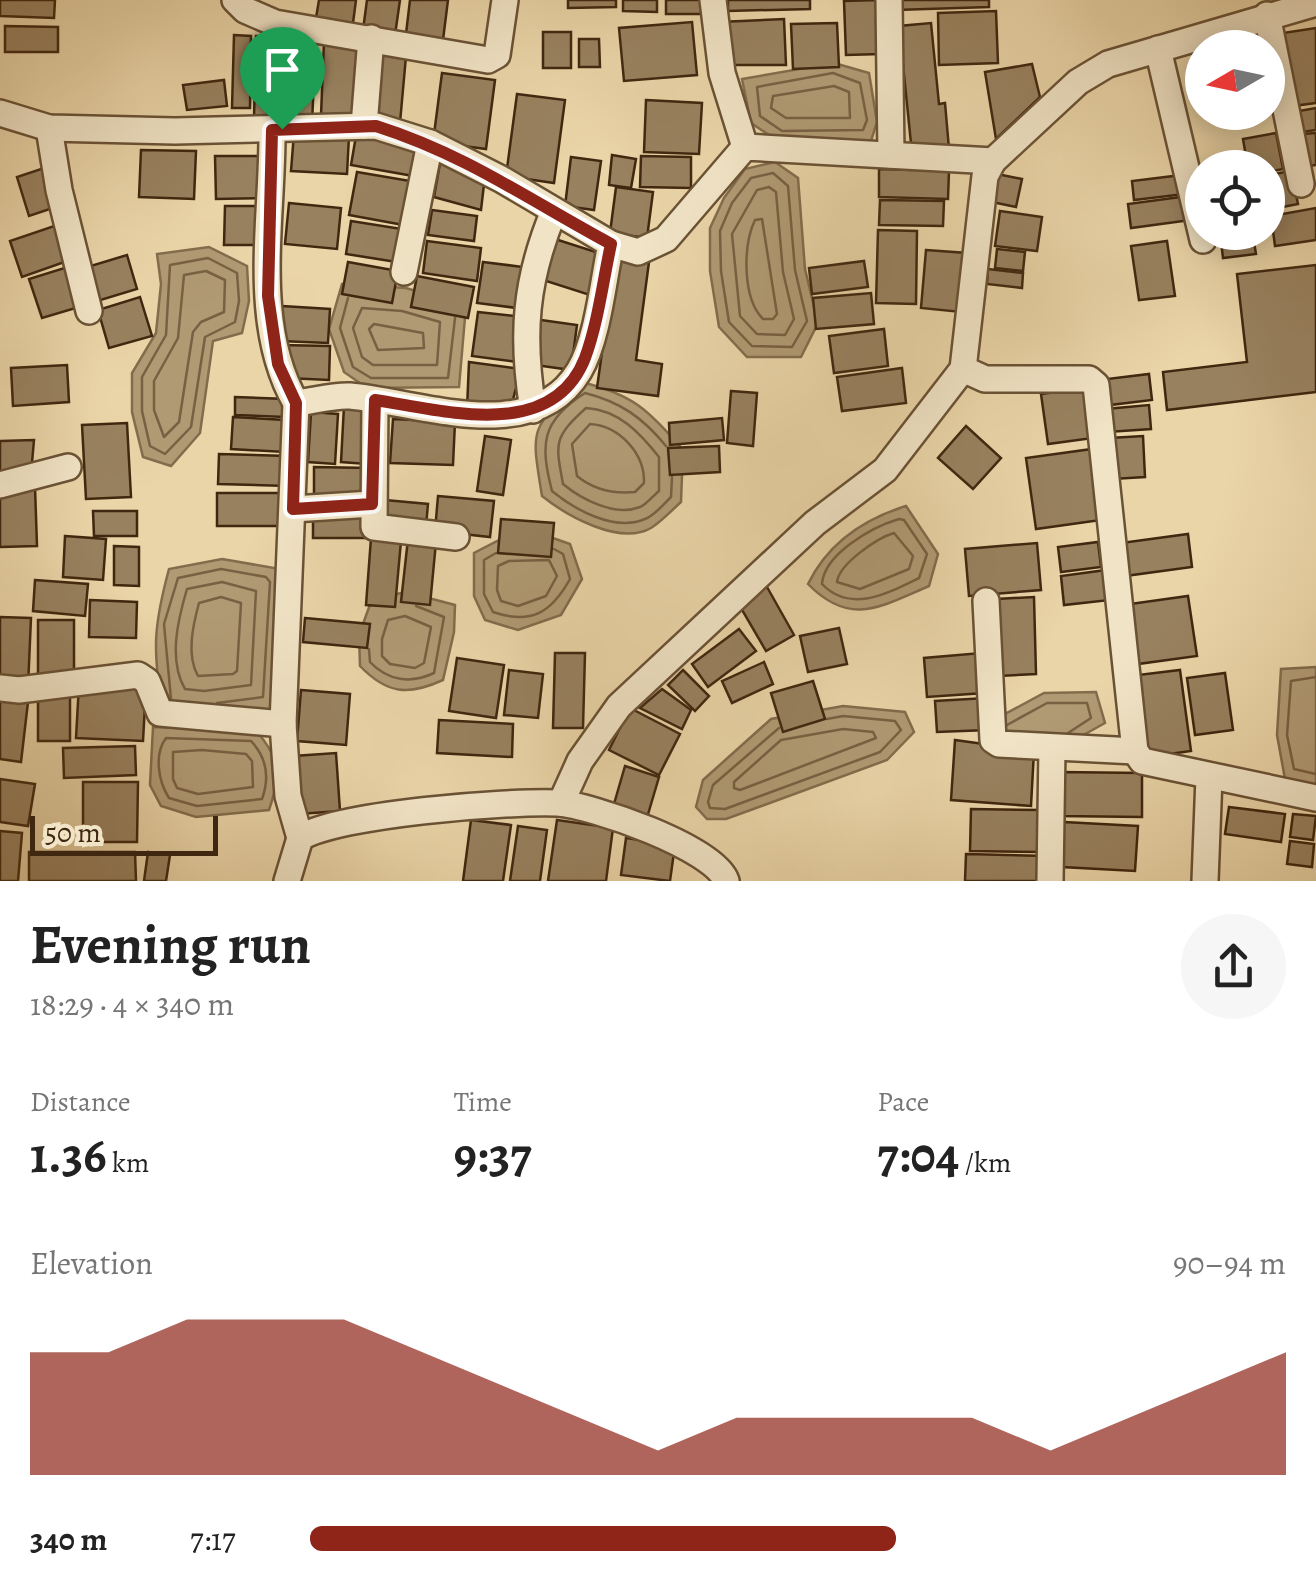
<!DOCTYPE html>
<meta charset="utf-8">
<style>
body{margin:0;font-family:Alegreya,serif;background:#f6f6f6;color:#222;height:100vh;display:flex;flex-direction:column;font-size:38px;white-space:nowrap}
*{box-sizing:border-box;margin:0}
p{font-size:32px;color:#767676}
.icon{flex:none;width:55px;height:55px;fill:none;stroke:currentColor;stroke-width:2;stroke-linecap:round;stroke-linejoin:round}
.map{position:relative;height:881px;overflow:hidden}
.sheet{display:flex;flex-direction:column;background:#fff;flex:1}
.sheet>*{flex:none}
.needle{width:65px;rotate:261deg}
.controls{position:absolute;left:1185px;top:30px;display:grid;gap:20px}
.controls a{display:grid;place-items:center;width:100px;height:100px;border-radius:50%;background:#fff;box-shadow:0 5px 25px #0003;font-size:50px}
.scale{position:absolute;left:30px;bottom:25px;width:188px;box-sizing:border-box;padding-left:10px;border:5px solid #40270f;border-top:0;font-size:28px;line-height:35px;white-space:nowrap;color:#40270f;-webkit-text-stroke:8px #f1e4c6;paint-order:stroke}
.pin{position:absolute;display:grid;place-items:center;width:85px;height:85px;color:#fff;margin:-102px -42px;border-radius:50% 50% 50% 0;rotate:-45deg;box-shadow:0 0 10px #0007}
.pin .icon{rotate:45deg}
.round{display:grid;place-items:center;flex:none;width:105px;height:105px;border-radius:52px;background:#f6f6f6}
.overview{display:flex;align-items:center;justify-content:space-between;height:170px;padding:0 30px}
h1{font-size:55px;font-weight:600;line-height:75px}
.stats{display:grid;grid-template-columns:repeat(3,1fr);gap:15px;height:170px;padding:10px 30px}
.stats div{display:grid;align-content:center}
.stats b{font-size:50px;font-weight:600}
.stats small{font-size:28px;font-weight:400}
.stats p{font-size:28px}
.chart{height:280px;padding:20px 30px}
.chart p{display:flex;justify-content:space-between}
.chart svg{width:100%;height:180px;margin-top:10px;fill:#8f2418;opacity:.7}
ul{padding:0 30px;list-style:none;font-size:32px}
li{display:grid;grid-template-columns:160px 120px 1fr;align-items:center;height:75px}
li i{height:25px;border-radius:12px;background:#8f2418}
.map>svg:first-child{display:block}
.water{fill:#b09a74;stroke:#836c4c;stroke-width:2.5}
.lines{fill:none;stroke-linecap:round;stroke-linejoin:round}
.shore{stroke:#786042;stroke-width:2.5}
.building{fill:#98815f;stroke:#40270f;stroke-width:2.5}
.minor-casing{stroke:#6a5235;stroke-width:30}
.minor{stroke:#f1e4c6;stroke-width:25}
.route-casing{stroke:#fff;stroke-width:20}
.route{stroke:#8f2418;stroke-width:12}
</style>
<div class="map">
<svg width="1316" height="881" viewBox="0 0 1316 881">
<rect width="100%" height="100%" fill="#ead5a8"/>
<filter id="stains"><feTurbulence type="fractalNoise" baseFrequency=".002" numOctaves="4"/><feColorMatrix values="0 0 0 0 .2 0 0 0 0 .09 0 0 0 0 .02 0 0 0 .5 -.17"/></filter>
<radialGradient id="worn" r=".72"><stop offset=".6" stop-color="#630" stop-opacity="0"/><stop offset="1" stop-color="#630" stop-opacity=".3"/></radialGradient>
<g class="water">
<polygon points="834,63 869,73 877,122 871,141 778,141 751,123 742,79"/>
<polygon points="775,162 798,178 805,269 818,323 801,357 747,357 719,327 710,271 710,228 724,198 745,169"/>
<polygon points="209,247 247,266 249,301 242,333 213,341 200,433 171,466 143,457 132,412 132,373 156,333 161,284 157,254"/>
<polygon points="342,284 406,288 466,306 459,387 367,388 344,372 329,329"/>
<path d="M581 382C632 394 649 410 683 450L681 502C672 510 662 521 651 528 620 546 567 516 542 496 531 428 529 429 581 382Z"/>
<path d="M906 506 938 554 929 586C880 607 850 627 808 584 828 543 864 519 906 506Z"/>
<polygon points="503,538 553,538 570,544 582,579 561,615 518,630 485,620 474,596 474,553"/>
<path d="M222 559 280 569 272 709 203 714 162 710C153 649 153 628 169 569Z"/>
<path d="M406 592 455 605 454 632 443 680C408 696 387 694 360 666L359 635 372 599Z"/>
<polygon points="1316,667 1316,785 1285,779 1277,735 1281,669"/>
<polygon points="1096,692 1105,723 1069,743 1002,742 992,721 1044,693"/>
<polygon points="843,706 905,712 914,732 887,760 726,819 707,819 696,807 703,780 771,719"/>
<path d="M153 727 256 731C281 758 281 776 269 810L196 817 161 806 150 785Z"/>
</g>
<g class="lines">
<g class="shore">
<polygon points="833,73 860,83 867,120 863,130 782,131 760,116 757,87"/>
<polygon points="834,86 849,92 850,118 786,118 771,108 773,96"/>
<polygon points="773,173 788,186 795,270 807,321 792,347 752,346 729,322 721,271 720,231 732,203 751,178"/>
<polygon points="769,187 776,192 783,272 794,319 785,335 757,334 740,316 732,234 757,190"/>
<path d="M762 219 777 314 773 319H763C742 298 743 245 755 220Z"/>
<polygon points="208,258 237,273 239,301 235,322 205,337 191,427 165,454 150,446 142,411 142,377 166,335 170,265"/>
<polygon points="206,271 225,280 224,312 201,322 193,332 179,422 164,437 154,410 154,381 178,338 184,275"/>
<polyline points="348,298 340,328 353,367 371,378 448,378 455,318"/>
<polygon points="362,308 402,311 440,322 437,365 373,365 362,357 353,328"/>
<polygon points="374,324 423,333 424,348 378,350 369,329"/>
<path d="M586 408C619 410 640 433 659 457V491C654 495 646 505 640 507 615 517 581 499 563 484 555 442 554 437 586 408Z"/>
<path d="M590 424C620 426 645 454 644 483L635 492C614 494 594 490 577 476L572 444Z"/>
<path d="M666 446C643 418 621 402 585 393 541 421 540 444 552 491 575 510 615 532 645 519 654 516 664 504 671 497L672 477"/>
<path d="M899 519 904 520 927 554 919 578C888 593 851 614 822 584 824 554 872 527 899 519Z"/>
<path d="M894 533 913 556 909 569 860 589 837 582C839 564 877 538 894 533Z"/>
<path d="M496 553 484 560V594L493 612C531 625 551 613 570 579L563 554 554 549"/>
<polygon points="549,560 557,576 546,596 518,606 501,601 497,590 498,566 509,561"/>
<path d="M222 582 256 591 251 685 204 691 185 689C168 660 178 619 187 589Z"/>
<path d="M221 597 241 603 237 671 233 674 198 676C186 655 193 625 199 603Z"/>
<polygon points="405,616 431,627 424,663 415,668 390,664 382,656 382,639 388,620"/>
<path d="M369 649 370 662C388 681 411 684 434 673L444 617 416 606"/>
<polyline points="1316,677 1291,681 1287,735 1294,769 1316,774"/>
<polyline points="171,699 164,624 178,578 221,569 266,577 270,582 263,697 217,703"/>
<polyline points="1007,725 1047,703 1087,703 1091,718 1068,733"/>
<polyline points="779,728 713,785 708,802 710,808 725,809 880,752 901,730 895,721 843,716 827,719"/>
<polygon points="843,729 873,732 876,738 740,790 734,788 734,782 781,740"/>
<path d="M166 738 251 741C267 758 270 777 262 799L197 806 169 798C158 781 154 754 166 738Z"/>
<polygon points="202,750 246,754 252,761 253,787 198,794 177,788 173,779 173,752"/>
</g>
</g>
<g class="building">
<polygon points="0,0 55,0 54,18 0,16"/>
<polygon points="319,0 356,0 353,23 316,18"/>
<polygon points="367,0 400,0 395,35 363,30"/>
<polygon points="410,0 448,0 442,48 405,42"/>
<polygon points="568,0 616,0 616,7 568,8"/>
<polygon points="623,0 657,0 657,12 623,11"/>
<rect x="666" y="0" width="37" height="14"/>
<polygon points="728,0 810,0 810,9 728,11"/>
<polygon points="879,0 881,54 846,55 844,1"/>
<polygon points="896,0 989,0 989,7 896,10"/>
<polygon points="996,11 998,63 939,65 938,13"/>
<polygon points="784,19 786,65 725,65 720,22"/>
<polygon points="692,22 697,75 624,81 619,28"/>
<polygon points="837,23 839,67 793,69 791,24"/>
<polygon points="931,23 939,104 945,103 949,149 912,153 899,26"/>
<polygon points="5,26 58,27 58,52 5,52"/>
<polygon points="1316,28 1316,103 1293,106 1283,33"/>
<rect x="543" y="32" width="28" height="36"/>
<polygon points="234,35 251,36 250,108 232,108"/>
<polygon points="291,35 316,36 312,123 287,121"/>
<polygon points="256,36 282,36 280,119 254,118"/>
<polygon points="579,39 599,39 600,67 579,67"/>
<polygon points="324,42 365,43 362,117 321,115"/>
<polygon points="373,53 406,56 400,123 367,120"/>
<polygon points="1032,64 1040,97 996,139 985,72"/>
<polygon points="442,73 495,80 486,149 433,142"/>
<polygon points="224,80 227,106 187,110 183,85"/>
<polygon points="517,94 565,100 554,183 506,176"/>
<polygon points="646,100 702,103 699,154 644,152"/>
<polygon points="1316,108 1316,130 1302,132 1299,111"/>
<polygon points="294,133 349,136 347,174 291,171"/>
<polygon points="1276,133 1283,169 1268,172 1268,168 1248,168 1243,139"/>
<polygon points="1316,133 1316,165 1307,166 1303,134"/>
<polygon points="356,136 424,147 419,177 351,165"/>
<polygon points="141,150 196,151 194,199 139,197"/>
<polygon points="612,155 636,159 631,188 609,185"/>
<polygon points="215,156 268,156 269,198 216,199"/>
<polygon points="641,156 691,157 691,188 640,187"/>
<polygon points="571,157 601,161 594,210 565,206"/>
<polygon points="440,163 485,176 481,210 434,197"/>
<polygon points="50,166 62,205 29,216 17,177"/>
<polygon points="879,169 949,171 948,199 879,197"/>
<polygon points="1291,171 1298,204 1268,210 1268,175"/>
<polygon points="357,172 416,182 409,226 349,215"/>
<polygon points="997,174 1022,179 1016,207 992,202"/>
<polygon points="1182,175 1185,194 1134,200 1132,181"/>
<polygon points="616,187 653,192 647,238 610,233"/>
<polygon points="1188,196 1191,220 1131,228 1128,204"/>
<polygon points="880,200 944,201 943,226 879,225"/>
<polygon points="289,203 341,208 337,249 285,244"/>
<polygon points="225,206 264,206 263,245 224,245"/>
<polygon points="1316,208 1316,240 1275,246 1271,216"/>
<polygon points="432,210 477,216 474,241 428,235"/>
<polygon points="1000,211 1042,217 1037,251 995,246"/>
<polygon points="351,221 408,230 403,263 346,254"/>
<polygon points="60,224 73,259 22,277 10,241"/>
<polygon points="878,230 917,231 916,304 876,303"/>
<polygon points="1253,236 1256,254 1223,258 1221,241"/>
<polygon points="555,239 605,255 593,296 543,280"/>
<polygon points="427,241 481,248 477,281 423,273"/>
<polygon points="1167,241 1175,296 1139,300 1131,246"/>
<polygon points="997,249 1025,252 1023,271 995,268"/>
<polygon points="926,250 967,253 961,312 921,308"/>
<polygon points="127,255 137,289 94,302 84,268"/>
<polygon points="615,258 649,262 636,360 662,364 658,396 597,388"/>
<polygon points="864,261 868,287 812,294 809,268"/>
<polygon points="348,262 398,271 392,303 342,294"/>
<polygon points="483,262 523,267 517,308 477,303"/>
<polygon points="74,265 86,305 42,318 29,279"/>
<polygon points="1316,265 1316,392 1167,410 1163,372 1247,362 1237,274"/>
<polygon points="988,269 1023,273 1022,288 987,284"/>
<polygon points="417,276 474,287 468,318 411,307"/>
<polygon points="871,293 874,324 816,329 813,298"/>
<polygon points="140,297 152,336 109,348 98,310"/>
<polygon points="282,306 330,309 328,343 280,341"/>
<polygon points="478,312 524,317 518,362 472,356"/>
<polygon points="534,319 577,325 571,370 528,364"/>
<polygon points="884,329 888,366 834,373 829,336"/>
<polygon points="280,345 330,346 329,380 287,378"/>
<polygon points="469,362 521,369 510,411 467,409"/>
<polygon points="67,365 69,402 13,406 11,368"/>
<polygon points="902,368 906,403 842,411 837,377"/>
<polygon points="1149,374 1152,400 1110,405 1107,379"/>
<polygon points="1086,388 1093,438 1048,444 1041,394"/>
<polygon points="731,391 757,393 753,446 727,443"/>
<polygon points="235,397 286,399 285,417 235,415"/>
<polygon points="1149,405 1151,429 1108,432 1106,409"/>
<polygon points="344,406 371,407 367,464 341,462"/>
<polygon points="311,412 338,414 335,464 308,462"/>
<polygon points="233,417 286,420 285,452 231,449"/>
<polygon points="722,418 724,440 670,445 669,423"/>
<polygon points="393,419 455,422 453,465 390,463"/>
<polygon points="127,423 131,497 86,499 82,425"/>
<polygon points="966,426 1001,458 973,489 938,458"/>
<polygon points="485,436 511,440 503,495 477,491"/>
<polygon points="1143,436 1145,477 1113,479 1110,438"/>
<polygon points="34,440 31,474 0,483 0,441"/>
<polygon points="719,446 720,472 670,475 668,448"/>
<polygon points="1092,449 1101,520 1036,529 1026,458"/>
<polygon points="219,454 288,456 287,486 218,484"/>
<polygon points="314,467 370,468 369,502 314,501"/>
<polygon points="35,487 37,546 0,547 0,488"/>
<rect x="217" y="493" width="73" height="33"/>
<polygon points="438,496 494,501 490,537 435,531"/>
<polygon points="385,500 428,504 426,526 383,523"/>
<rect x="313" y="509" width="53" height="29"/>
<polygon points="93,511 137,511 137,536 94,536"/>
<polygon points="501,519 554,523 551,557 498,553"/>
<polygon points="1188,534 1192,567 1125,576 1121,543"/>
<polygon points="65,536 106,539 103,580 63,577"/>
<polygon points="371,538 401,541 395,607 366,605"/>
<polygon points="408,539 436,542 430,605 401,602"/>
<polygon points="1098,542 1101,567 1061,572 1058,547"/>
<polygon points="1037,543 1041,590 969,596 965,549"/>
<polygon points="114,546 139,547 139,586 114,585"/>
<polygon points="1106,570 1110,600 1064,605 1061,576"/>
<polygon points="35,580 88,584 85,616 33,611"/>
<polygon points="767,587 794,635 766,651 738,603"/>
<polygon points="1188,596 1197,656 1138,664 1130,604"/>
<polygon points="1034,597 1036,674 999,676 997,599"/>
<polygon points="90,600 137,602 136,638 89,637"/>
<polygon points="0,617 31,618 28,687 0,686"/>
<polygon points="305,618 370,624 367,648 303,642"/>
<rect x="38" y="620" width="36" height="58"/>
<polygon points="839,628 847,664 808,672 800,636"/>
<polygon points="739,629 756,651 708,687 692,664"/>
<polygon points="555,653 585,653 583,728 553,728"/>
<polygon points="981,653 984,693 927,697 924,658"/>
<polygon points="457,658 504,665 496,718 449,711"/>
<polygon points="764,662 773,684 732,703 722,681"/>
<polygon points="509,670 543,674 538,718 504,715"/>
<polygon points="683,670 709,696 695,711 668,685"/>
<polygon points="1180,670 1191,751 1148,757 1138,675"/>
<polygon points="1225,673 1233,730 1195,735 1187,678"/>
<polygon points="813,681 825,719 783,732 771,693"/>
<polygon points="79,684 146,687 143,741 76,738"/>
<polygon points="70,686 70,741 38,741 38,690"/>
<polygon points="662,689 691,710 682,729 640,708"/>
<polygon points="301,690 350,694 346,745 297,741"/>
<polygon points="986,698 988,730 937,732 935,701"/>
<polygon points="0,699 28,702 21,762 0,759"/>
<polygon points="630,708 680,734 659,775 609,750"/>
<polygon points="439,720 513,724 512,757 437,753"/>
<polygon points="955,740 1034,751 1031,806 951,800"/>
<polygon points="135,746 136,775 64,778 63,748"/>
<polygon points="336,753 340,811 299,814 294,756"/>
<polygon points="625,766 659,777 646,821 612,811"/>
<polygon points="1059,772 1142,773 1142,817 1059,816"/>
<polygon points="0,779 35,784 28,826 0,822"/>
<polygon points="83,782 138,782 137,842 83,842"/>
<polygon points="1229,807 1285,814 1281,842 1225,834"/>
<polygon points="971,809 1042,810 1041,852 970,851"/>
<polygon points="1293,814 1316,816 1313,840 1290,837"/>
<polygon points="471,820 511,825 503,881 463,881"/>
<polygon points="557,820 613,828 606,881 548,881"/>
<polygon points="1064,822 1138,826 1135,871 1062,867"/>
<polygon points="518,826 547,830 540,881 510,881"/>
<polygon points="0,831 22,833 18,881 0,881"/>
<polygon points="626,838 675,845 670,881 621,875"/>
<polygon points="1290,841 1314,844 1312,867 1287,864"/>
<polygon points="29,852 135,852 136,881 29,881"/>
<polygon points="148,852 170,855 166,881 144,881"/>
<polygon points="966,854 1045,856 1044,881 965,881"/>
</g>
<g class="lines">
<g class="minor-casing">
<g id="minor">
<polyline points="235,0 245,10 275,23 488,60 497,55 505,0"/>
<polyline points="713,0 722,73 745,147"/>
<polyline points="889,0 891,155"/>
<polyline points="1267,15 1301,184"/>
<polyline points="1158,49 1203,240"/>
<polyline points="0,113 49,128 175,131 376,126 430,143 501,179 611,244 638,252 666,239 745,147 993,161"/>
<polyline points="364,126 371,38"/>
<polyline points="49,128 59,190 89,311"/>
<path d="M272 130C273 218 250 323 296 403L283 724 288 796 300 838"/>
<polyline points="404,272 430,143"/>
<polyline points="963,369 985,379 1089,379 1096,385 1135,751 1142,761 1316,798"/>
<polyline points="375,400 374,527 456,537"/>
<path d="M296 403C314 401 333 395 350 396 420 402 533 448 579 371 598 339 603 281 611 244"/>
<path d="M533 410C521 335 525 281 554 211"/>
<polyline points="0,485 68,467"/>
<polyline points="293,509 372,504"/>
<polyline points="986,601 993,740 999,744 1135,751"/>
<polyline points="0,688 19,690 138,675 147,681 160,713 283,724"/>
<polyline points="561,803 580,761 619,706 815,523 885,470 963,369 985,176 993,161 1078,82 1108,64 1316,3"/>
<path d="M287 881 300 838C337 814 507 801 557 803 592 805 715 848 726 881"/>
<polyline points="1050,881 1052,748"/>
<polyline points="1205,881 1209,777"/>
</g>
</g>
<use href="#minor" class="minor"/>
</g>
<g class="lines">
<g class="route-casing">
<path id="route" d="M376 126C467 155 529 200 611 244 603 281 598 323 585 358 552 443 442 410 375 400L372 504 293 509 296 403 278 364 268 296 272 130Z"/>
</g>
<use href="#route" class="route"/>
</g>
<rect width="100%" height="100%" filter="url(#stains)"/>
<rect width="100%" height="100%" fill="url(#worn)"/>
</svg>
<div class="controls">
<a><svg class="needle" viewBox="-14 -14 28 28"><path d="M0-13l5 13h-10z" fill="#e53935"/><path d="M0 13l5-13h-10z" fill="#767676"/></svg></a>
<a><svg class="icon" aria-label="locate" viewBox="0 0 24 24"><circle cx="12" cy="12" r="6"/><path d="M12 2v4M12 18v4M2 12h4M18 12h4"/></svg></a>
</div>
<div class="scale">50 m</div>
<div class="pin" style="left:282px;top:129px;background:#1e9e55"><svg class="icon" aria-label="arrive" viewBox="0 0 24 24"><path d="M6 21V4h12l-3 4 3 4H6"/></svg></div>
</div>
<section class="sheet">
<div class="overview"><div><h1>Evening run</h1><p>18:29 · 4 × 340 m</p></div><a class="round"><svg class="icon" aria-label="share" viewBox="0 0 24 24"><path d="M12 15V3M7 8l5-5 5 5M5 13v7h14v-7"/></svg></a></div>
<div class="stats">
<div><p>Distance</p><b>1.36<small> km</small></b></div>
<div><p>Time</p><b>9:37</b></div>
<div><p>Pace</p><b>7:04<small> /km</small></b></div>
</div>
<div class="chart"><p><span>Elevation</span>90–94 m</p>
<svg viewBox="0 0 160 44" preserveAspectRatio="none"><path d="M0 44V14L10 14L20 6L30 6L40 6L50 14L60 22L70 30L80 38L90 30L100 30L110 30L120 30L130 38L140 30L150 22L160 14V44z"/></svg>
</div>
<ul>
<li><b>340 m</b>7:17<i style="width:60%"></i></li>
</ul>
</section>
